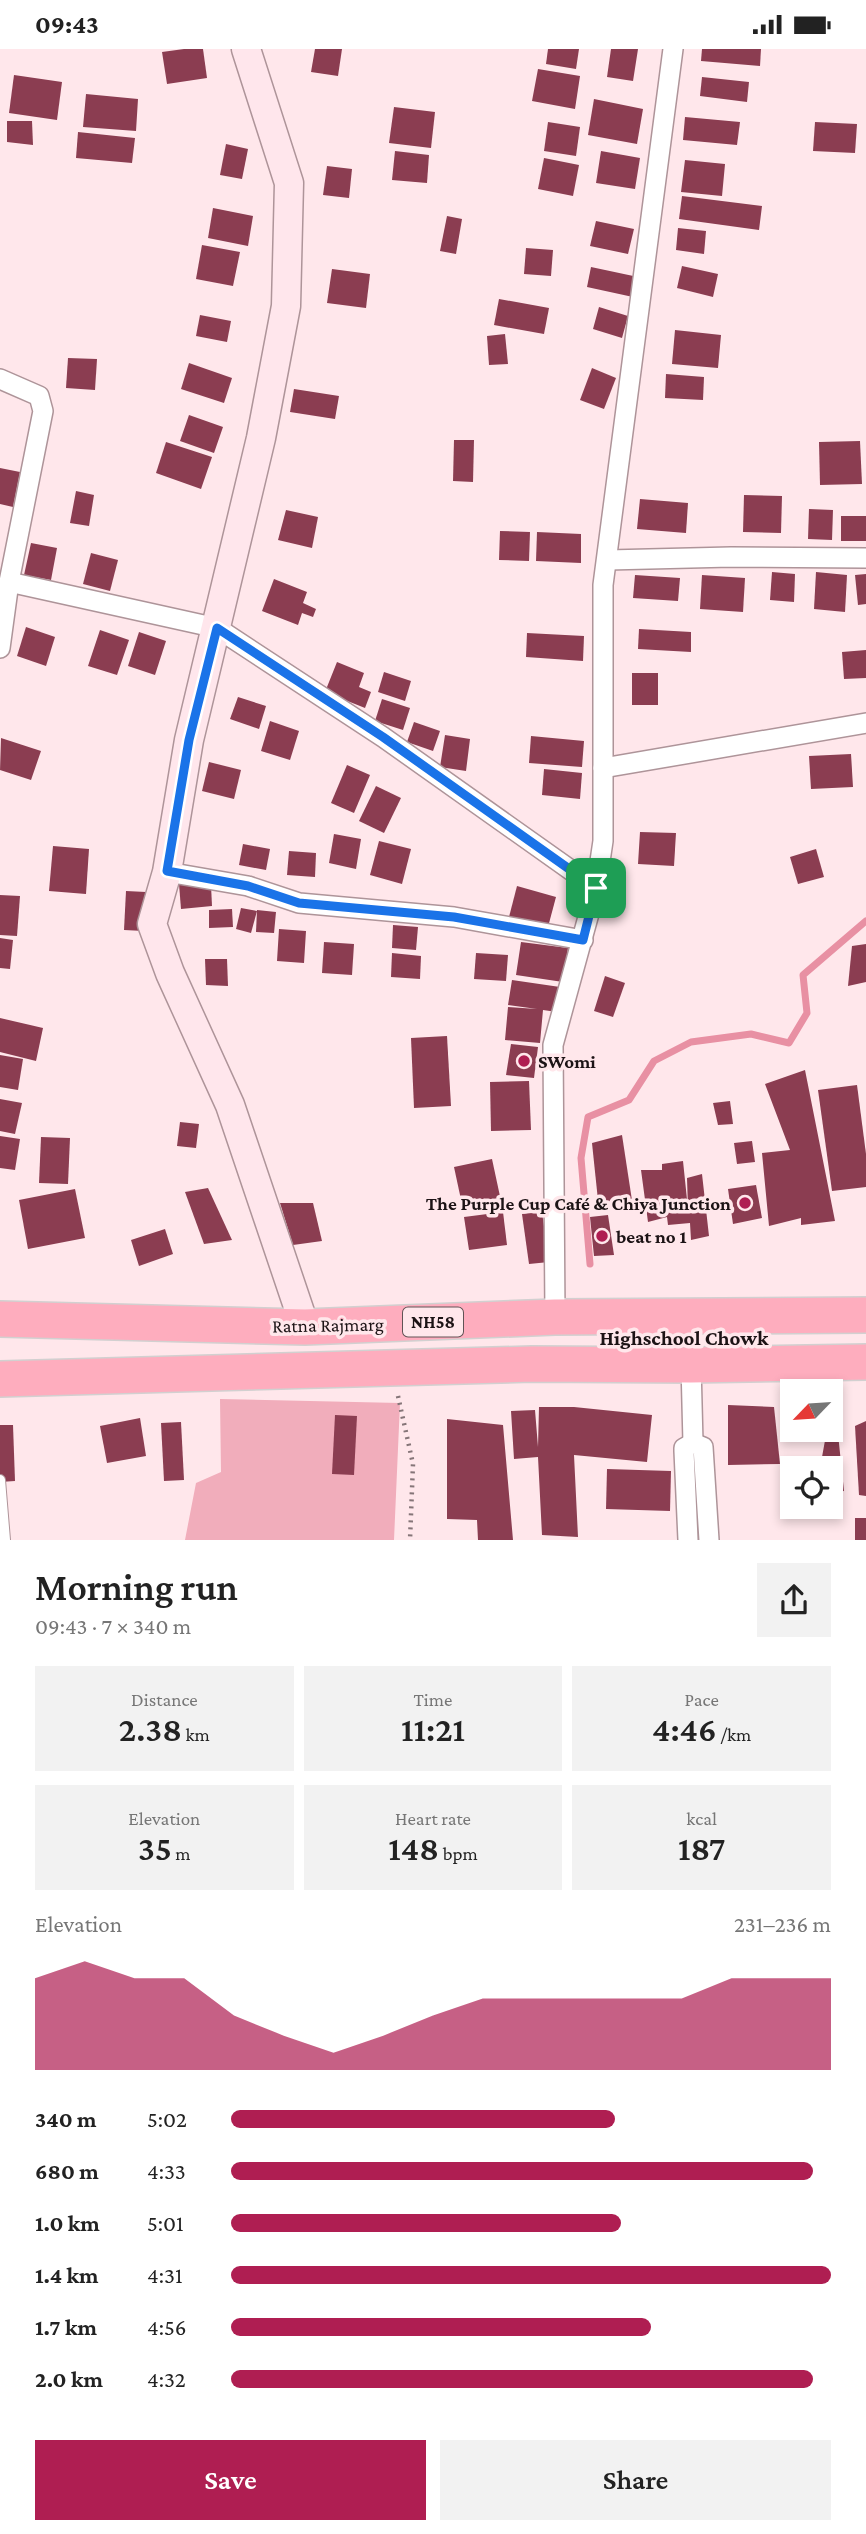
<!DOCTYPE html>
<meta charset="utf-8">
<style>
body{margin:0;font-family:"Crimson Pro",serif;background:#f2f2f2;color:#222;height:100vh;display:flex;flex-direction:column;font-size:26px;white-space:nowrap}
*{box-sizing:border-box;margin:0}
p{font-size:23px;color:#767676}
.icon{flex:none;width:38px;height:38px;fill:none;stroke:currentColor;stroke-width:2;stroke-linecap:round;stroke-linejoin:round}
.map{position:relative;height:1491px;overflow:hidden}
.details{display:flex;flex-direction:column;background:#fff;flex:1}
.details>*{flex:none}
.needle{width:46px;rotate:245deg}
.controls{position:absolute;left:780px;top:1330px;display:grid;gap:14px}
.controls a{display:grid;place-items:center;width:63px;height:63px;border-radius:0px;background:#fff;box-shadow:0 4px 10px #0003;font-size:35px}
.pin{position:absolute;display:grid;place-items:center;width:60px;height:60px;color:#fff;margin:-30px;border-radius:14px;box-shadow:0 4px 10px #0006}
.round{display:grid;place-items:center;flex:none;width:74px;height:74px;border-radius:0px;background:#f2f2f2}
.overview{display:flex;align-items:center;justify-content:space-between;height:119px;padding:0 35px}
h1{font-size:38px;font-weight:600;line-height:52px}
.stats{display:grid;grid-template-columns:repeat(3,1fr);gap:10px;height:119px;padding:7px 35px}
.stats div{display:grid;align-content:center;border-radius:0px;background:#f2f2f2;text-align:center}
.stats b{font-size:35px;font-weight:600}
.stats small{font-size:19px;font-weight:400}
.stats p{font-size:19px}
.chart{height:196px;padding:14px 35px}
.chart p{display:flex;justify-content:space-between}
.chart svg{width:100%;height:126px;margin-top:7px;fill:#af1e52;opacity:.7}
.primary-button{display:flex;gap:14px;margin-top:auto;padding:14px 35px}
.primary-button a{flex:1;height:80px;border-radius:0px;background:#af1e52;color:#fff;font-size:28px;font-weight:600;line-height:80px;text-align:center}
.primary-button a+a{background:#f2f2f2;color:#222}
ul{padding:0 35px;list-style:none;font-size:23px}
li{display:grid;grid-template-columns:112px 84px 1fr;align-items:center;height:52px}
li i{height:18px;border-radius:9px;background:#af1e52}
.status{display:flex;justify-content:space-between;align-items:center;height:49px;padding:0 35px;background:#fff;direction:ltr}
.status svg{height:19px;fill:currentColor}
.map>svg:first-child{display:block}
.green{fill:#f1adbb}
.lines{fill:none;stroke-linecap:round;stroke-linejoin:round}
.stream{stroke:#e890a3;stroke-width:7}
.building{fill:#8b3d51}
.lane-casing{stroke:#ae9499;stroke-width:12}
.street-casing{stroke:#ae9499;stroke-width:22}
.secondary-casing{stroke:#ae9499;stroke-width:31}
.highway-casing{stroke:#d2d0d0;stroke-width:38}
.path{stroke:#857578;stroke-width:4.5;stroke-dasharray:2 5;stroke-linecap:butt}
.lane{stroke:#fff;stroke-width:10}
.street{stroke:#fff;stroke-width:19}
.secondary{stroke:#ffe6ec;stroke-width:28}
.highway{stroke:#feadbe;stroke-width:35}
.route-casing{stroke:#fff;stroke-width:14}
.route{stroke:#1a73e8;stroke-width:9}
.poi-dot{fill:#af1e52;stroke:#ffe7eb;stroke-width:2.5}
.labels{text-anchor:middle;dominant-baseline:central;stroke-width:7;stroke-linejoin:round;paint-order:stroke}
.shield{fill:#ffe7eb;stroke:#605355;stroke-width:2}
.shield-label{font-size:18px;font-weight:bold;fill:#1c1315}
.poi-label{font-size:19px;font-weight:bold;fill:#1c1315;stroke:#ffe7eb;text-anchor:start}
.street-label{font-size:19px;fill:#1c1315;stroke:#ffe7eb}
.neighbourhood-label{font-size:21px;font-weight:bold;fill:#1c1315;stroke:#ffe7eb}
</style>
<div class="status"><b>09:43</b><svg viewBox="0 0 49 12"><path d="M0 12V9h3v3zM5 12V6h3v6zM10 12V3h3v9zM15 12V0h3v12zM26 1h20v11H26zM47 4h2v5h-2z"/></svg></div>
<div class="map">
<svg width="866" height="1491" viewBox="0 0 866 1491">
<rect width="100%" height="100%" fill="#ffe7eb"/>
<polygon class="green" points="220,1350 400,1354 394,1491 185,1491 196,1434 221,1423"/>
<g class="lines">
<polyline class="stream" points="590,1215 581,1109 588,1068 629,1051 654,1012 691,993 751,985 789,994 807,964 803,926 866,872"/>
</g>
<g class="building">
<polygon points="184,0 203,0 207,29 167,35 162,3"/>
<polygon points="315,0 342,0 338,27 311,23"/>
<polygon points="548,0 579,0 576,20 546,15"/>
<polygon points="611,0 638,0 633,32 607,28"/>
<polygon points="702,0 761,0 760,17 701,12"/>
<polygon points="538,20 580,27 575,60 532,52"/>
<polygon points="14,26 62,33 57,71 9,64"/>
<polygon points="702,28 749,33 747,53 700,47"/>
<polygon points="86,45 138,50 136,82 83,78"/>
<polygon points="594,50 643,60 637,95 588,86"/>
<polygon points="394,58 435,63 431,99 389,94"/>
<polygon points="685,68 740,73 737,96 683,91"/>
<polygon points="7,72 32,72 33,96 7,93"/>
<polygon points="548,73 580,78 576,107 544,102"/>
<polygon points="815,73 857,75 855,104 813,102"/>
<polygon points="78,83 135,89 132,114 76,109"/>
<polygon points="226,95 248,100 242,130 220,126"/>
<polygon points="395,102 429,106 427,134 392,131"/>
<polygon points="601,102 640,109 635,140 596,134"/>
<polygon points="544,109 579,116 573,147 538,140"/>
<polygon points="685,111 725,115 722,147 681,143"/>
<polygon points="327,117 352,120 349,149 323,146"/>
<polygon points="682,147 762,157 759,181 679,170"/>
<polygon points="213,159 253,167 248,197 208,189"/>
<polygon points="447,167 462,170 456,205 440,202"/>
<polygon points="596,172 634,180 628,205 590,197"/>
<polygon points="678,179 706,182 704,205 676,201"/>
<polygon points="202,196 240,203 233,237 196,230"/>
<polygon points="526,199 553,201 551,227 524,225"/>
<polygon points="682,217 718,225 713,248 677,239"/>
<polygon points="591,218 638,228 633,248 587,238"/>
<polygon points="332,220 370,225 366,259 327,254"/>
<polygon points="499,250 549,259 544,285 494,276"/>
<polygon points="599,258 628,267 622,289 593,280"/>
<polygon points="200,266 231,272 227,293 196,287"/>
<polygon points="675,281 721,286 718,319 672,315"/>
<polygon points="505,285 508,315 489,316 487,287"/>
<polygon points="68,309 97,310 95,341 66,339"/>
<polygon points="189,314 232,329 224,354 181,340"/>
<polygon points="592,319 616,329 604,360 580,351"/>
<polygon points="666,325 704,328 703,351 665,349"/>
<polygon points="294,340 339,347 335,370 290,363"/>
<polygon points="189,366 223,378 214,404 180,392"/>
<polygon points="454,391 474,391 473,433 453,432"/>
<polygon points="860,392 862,435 820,436 819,393"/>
<polygon points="166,393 212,408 201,440 156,424"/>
<polygon points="0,419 20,423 13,458 0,455"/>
<polygon points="76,442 94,446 89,477 70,474"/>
<polygon points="744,446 782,447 781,484 743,483"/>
<polygon points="640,450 688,454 686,484 637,480"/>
<polygon points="809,460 833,461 832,491 808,490"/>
<polygon points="286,461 318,468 312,499 278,491"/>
<rect x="841" y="467" width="25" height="25"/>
<polygon points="500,482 530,483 529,512 499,511"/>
<polygon points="537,483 581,485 581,514 536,512"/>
<polygon points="31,494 57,499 51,531 24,526"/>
<polygon points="91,504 118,511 110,542 83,535"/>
<polygon points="772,523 795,525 794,553 770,551"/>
<polygon points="816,523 847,526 845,563 814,560"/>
<polygon points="866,525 866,555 858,556 855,526"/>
<polygon points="635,526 680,529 678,552 633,549"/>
<polygon points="702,526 745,529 743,563 700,560"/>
<polygon points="274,530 307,543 303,554 316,560 313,568 302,564 298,576 262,562"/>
<polygon points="26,578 55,588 46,617 17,607"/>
<polygon points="639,580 691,583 691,603 638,600"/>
<polygon points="100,581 129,591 117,626 88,617"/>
<polygon points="139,583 166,592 155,626 128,617"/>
<polygon points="527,584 584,587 583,612 526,608"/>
<polygon points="866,601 866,629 844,630 842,603"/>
<polygon points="337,613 364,624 359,638 371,643 365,659 325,643"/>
<polygon points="384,623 411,632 405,652 378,643"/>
<rect x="632" y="624" width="26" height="32"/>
<polygon points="238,648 266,657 259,680 230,670"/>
<polygon points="382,650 410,659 403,681 375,672"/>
<polygon points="270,672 299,682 290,711 261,702"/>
<polygon points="414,673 440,682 433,702 407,693"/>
<polygon points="445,686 470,690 466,722 440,718"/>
<polygon points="531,687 584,692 582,718 529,714"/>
<polygon points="1,689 41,702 31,731 0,721"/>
<polygon points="851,705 853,738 811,740 809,707"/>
<polygon points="209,713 241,721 234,750 202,742"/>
<polygon points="347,716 370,726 354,764 331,754"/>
<polygon points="544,720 582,724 580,750 542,746"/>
<polygon points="376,737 401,749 384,784 359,772"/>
<polygon points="640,783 676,784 674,817 638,815"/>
<polygon points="334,785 361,790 356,820 329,814"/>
<polygon points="379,792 411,800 402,835 370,826"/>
<polygon points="243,795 270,800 266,821 239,816"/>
<polygon points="53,797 89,800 86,845 49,842"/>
<polygon points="816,800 824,828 798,835 790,808"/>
<polygon points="289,802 316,804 315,828 287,826"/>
<polygon points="179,835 211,836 212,857 181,860"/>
<polygon points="517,837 556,848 548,878 509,868"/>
<polygon points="126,842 146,843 144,882 124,881"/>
<polygon points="0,846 20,847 17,887 0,886"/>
<polygon points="241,859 257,862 251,884 236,880"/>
<polygon points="232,860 233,878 209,879 209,861"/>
<polygon points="257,861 276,863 274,884 256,883"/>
<polygon points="393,876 418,878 416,901 392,899"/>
<polygon points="279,880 306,882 304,914 277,912"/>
<polygon points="0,889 13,891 10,920 0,919"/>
<polygon points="324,893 354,895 352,926 322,924"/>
<polygon points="521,893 568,899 563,933 516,926"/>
<polygon points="866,895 866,933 848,937 852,897"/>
<polygon points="392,904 421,907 420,930 391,928"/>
<polygon points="476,904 508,906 506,932 474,930"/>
<polygon points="205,910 227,910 228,937 206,936"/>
<polygon points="605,927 625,934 613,968 594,962"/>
<polygon points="512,931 560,938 557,963 543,961 540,994 505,991 508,958 537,960 508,956"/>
<polygon points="0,969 43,979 36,1012 0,1003"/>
<polygon points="447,987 451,1057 414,1059 411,989"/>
<polygon points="511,995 538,998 534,1029 506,1026"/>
<polygon points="0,1006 23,1010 18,1041 0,1038"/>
<polygon points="805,1021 835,1172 801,1176 801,1169 769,1177 762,1104 790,1101 765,1035"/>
<polygon points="529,1032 531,1081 491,1082 490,1033"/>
<polygon points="857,1036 866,1105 866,1138 832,1142 818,1041"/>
<polygon points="0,1050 22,1054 15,1085 0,1082"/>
<polygon points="730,1052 733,1075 718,1076 713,1054"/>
<polygon points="180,1073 199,1075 196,1099 177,1097"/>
<polygon points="622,1086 633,1158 599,1161 592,1094"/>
<polygon points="0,1087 20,1090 15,1121 0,1119"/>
<polygon points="41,1088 70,1089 68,1135 39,1134"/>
<polygon points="752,1092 755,1113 737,1115 734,1094"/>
<polygon points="492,1110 501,1152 463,1160 454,1118"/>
<polygon points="683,1112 688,1160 687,1129 702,1125 709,1187 691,1191 690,1174 668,1176 667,1168 648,1173 641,1121 662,1121 662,1115"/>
<polygon points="756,1136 762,1169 733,1175 728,1140"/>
<polygon points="208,1139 232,1191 204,1195 185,1143"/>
<polygon points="75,1140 85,1189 28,1200 19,1151"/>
<polygon points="280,1154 313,1154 322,1192 293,1196"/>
<polygon points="503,1163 507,1196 469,1201 464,1168"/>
<polygon points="542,1163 549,1213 529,1215 522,1165"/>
<polygon points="608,1166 614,1206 594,1207 590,1168"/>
<polygon points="165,1180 173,1205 139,1217 131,1191"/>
<polygon points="728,1356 774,1358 780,1415 728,1416"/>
<polygon points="539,1358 574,1358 652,1366 647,1413 574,1406 578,1488 542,1486 538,1408 514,1410 511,1362 535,1361 538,1398"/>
<polygon points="335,1366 357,1367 354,1426 332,1425"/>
<polygon points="140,1369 146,1407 107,1414 100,1377"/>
<polygon points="447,1370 503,1376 513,1491 478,1491 477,1471 447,1470"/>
<polygon points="866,1372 866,1447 859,1446 855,1377"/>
<polygon points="181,1373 184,1431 164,1432 161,1374"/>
<polygon points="0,1376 13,1376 15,1432 0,1433"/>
<polygon points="838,1385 844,1442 831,1444 831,1419 820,1419 826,1386"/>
<polygon points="607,1420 671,1422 670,1462 606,1460"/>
<rect x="855" y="1469" width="11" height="22"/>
</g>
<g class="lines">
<g class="lane-casing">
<polyline id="lane" points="0,1431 5,1491"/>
</g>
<g class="street-casing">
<g id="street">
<polyline points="0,330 39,347 43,362 9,533 0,599"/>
<polyline points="608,511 731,508 866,509"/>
<polyline points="9,533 217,579 383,688 596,839"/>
<polyline points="603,719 866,674"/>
<polyline points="167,823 248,837 299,854 454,868 583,891"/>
<polyline points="555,1268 553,996 596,839 603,792 603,536 673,0"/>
<polyline points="691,1316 693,1394"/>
<polyline points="688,1491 684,1402 684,1399 693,1394 703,1398 709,1491"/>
</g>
</g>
<g class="secondary-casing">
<polyline id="secondary" points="246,0 289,134 286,257 261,389 189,691 167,823 152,875 170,924 230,1056 305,1278"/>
</g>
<g class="highway-casing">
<g id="highway">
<polyline points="0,1270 305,1278 555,1268 866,1266"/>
<polyline points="0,1330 532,1315 691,1316 866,1313"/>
</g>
</g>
<polyline class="path" points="398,1347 413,1415 410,1491"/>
<use href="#lane" class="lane"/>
<use href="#street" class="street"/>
<use href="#secondary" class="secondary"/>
<use href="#highway" class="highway"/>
</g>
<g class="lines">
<g class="route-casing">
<polygon id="route" points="217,579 383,688 596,839 583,891 454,868 299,854 248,837 167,822 189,691"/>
</g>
<use href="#route" class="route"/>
</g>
<g class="poi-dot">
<circle cx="524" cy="1012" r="7"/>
<circle cx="745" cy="1154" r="7"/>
<circle cx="602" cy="1187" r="7"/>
</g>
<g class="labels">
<rect class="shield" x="403" y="1258.5" width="60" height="29" rx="5"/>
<g class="shield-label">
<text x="433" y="1273">NH58</text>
</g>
<g class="poi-label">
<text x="538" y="1012">SWomi</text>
<text x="731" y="1154" text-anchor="end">The Purple Cup Café &amp; Chiya Junction</text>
<text x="616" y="1187">beat no 1</text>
</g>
<g class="street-label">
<text transform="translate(328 1276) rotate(-1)">Ratna Rajmarg</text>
</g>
<g class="neighbourhood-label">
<text x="684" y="1289">Highschool Chowk</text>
</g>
</g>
</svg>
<div class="controls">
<a><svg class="needle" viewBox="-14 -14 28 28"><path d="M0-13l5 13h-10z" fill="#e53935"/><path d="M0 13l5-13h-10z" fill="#767676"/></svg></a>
<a><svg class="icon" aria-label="locate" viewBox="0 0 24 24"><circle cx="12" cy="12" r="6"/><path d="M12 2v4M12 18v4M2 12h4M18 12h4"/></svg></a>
</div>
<div class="pin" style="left:596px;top:839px;background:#1e9e55"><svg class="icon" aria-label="arrive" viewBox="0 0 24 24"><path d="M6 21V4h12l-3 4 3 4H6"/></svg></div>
</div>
<section class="details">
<div class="overview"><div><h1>Morning run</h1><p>09:43 · 7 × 340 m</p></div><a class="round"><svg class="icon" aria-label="share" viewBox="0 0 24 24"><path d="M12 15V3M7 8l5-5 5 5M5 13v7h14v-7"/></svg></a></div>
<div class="stats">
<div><p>Distance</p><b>2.38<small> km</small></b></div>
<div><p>Time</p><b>11:21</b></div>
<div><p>Pace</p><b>4:46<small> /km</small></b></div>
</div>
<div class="stats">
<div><p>Elevation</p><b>35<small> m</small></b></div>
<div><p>Heart rate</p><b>148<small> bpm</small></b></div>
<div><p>kcal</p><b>187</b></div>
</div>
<div class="chart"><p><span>Elevation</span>231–236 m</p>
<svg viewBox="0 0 160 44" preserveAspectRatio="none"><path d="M0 44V12L10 6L20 12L30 12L40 25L50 32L60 38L70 32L80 25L90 19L100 19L110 19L120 19L130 19L140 12L150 12L160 12V44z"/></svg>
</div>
<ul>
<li><b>340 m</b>5:02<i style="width:64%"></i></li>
<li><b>680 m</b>4:33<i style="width:97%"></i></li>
<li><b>1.0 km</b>5:01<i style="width:65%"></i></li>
<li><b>1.4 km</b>4:31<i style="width:100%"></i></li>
<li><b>1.7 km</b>4:56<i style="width:70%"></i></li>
<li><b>2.0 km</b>4:32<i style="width:97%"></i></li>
</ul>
<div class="primary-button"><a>Save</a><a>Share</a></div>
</section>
